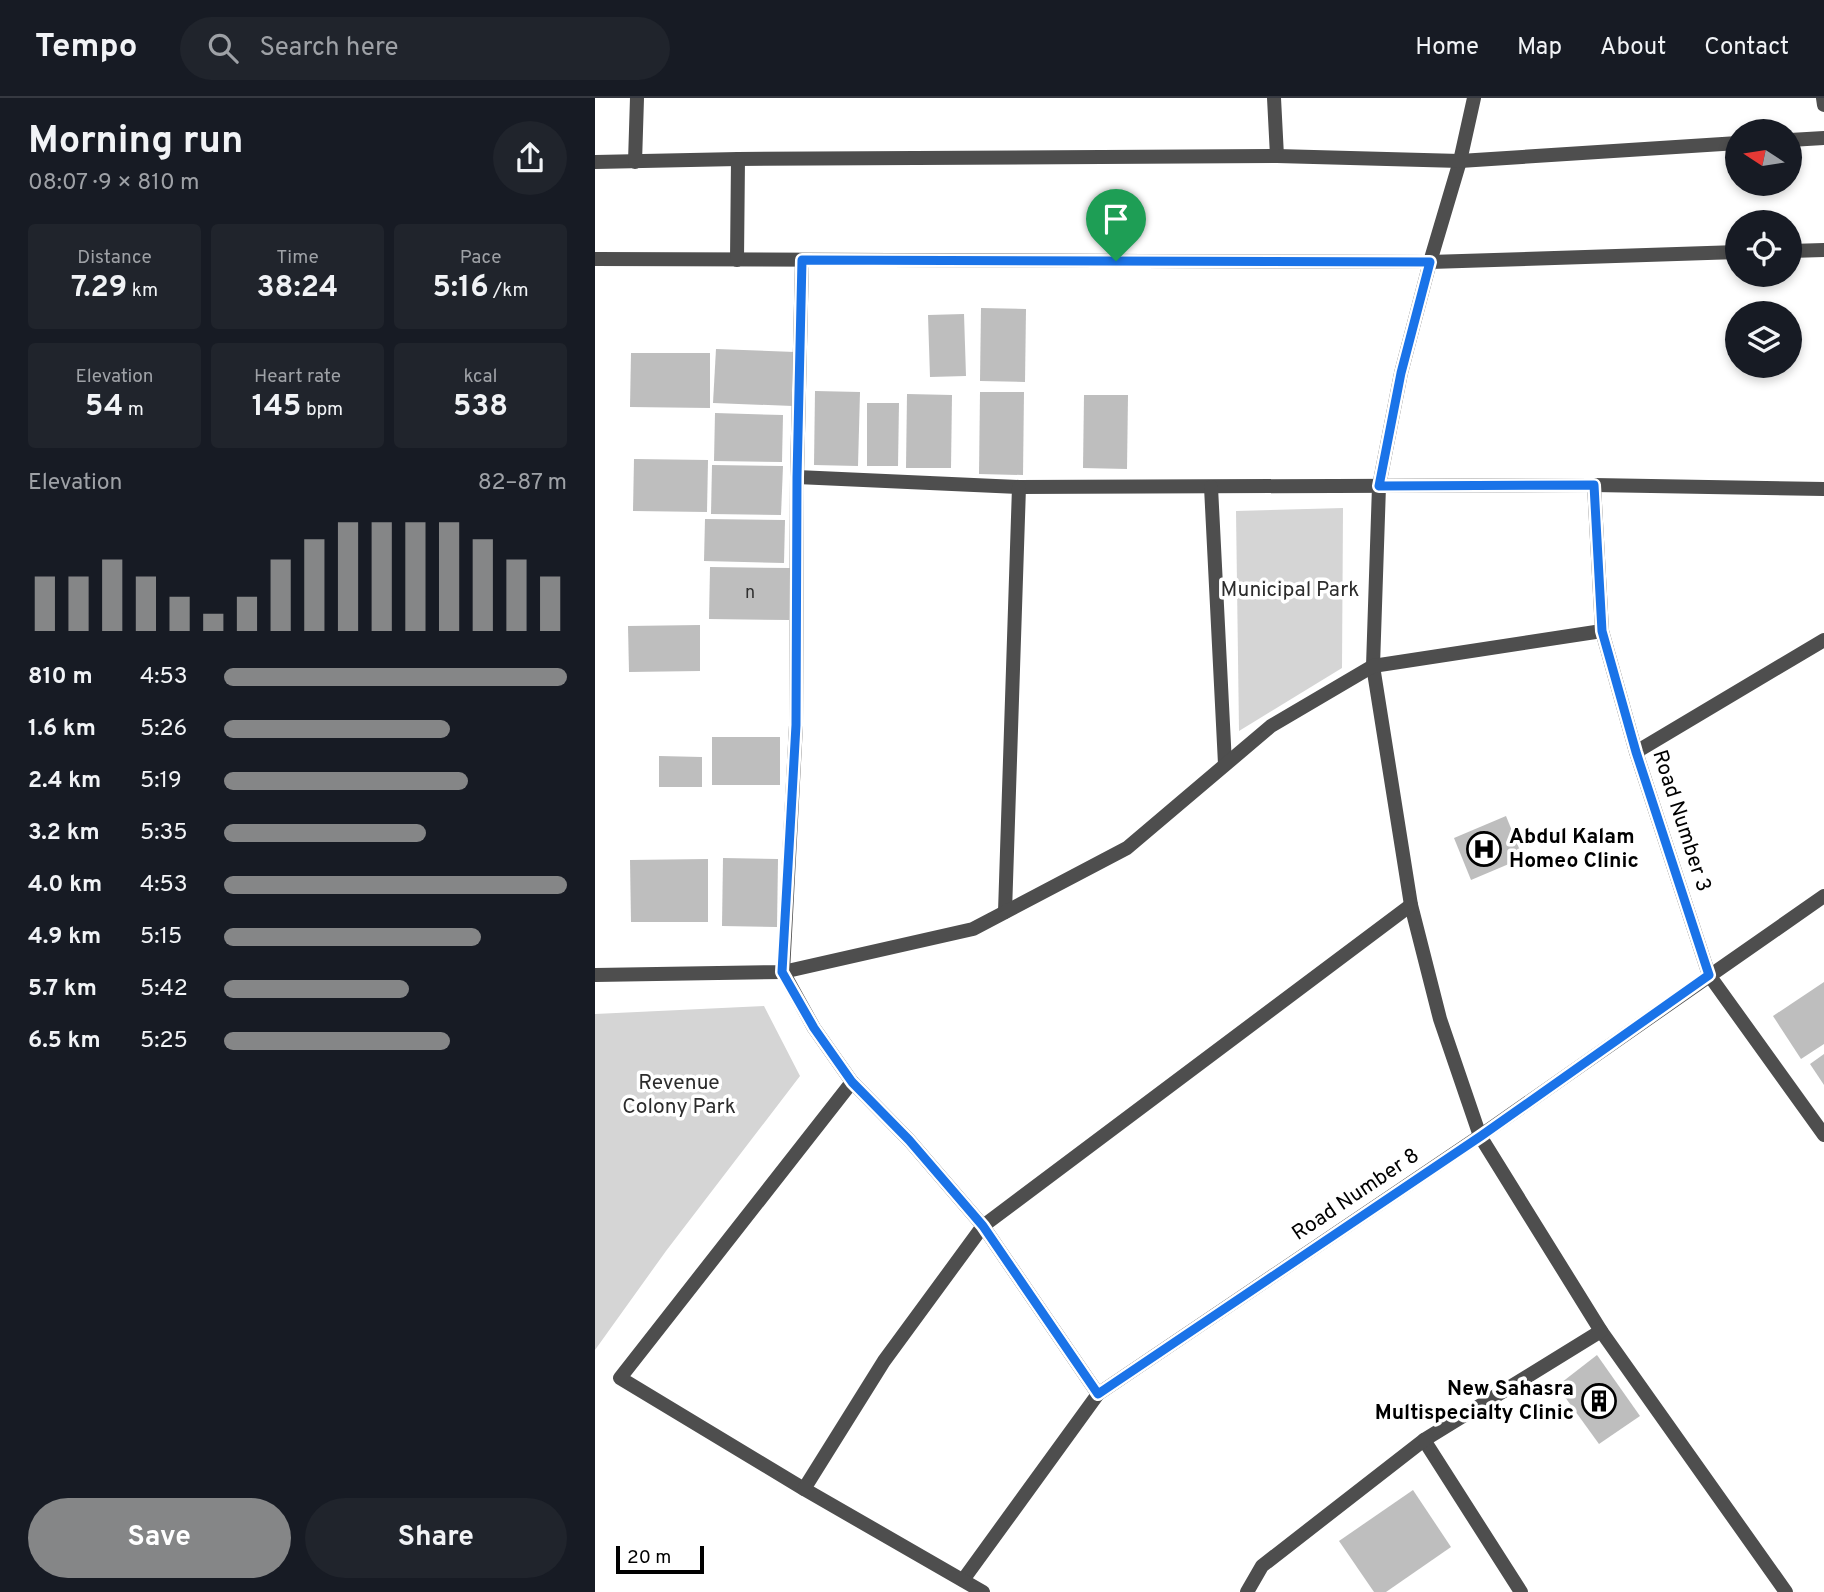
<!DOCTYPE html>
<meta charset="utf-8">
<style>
body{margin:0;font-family:Overpass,sans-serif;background:#20242c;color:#f1f3f6;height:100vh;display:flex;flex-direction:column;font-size:26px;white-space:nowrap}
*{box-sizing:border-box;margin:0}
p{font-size:23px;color:#9ea1a6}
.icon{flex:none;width:38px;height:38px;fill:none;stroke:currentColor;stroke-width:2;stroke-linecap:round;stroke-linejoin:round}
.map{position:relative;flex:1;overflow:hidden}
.panel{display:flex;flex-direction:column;background:#171b24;width:595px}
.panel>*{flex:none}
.needle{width:46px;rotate:282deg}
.fabs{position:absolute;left:1130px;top:21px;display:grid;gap:14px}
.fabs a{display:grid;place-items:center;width:77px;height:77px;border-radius:50%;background:#171b24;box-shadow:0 4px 10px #0003;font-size:35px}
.scale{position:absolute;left:21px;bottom:18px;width:88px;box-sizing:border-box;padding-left:7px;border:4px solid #000;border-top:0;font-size:19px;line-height:24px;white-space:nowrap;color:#000;-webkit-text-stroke:5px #fff;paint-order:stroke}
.pin{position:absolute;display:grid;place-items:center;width:60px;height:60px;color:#fff;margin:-72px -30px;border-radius:50% 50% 50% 0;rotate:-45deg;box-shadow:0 0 7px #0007}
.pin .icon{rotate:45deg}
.round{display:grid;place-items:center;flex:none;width:74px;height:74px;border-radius:37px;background:#20242c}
.summary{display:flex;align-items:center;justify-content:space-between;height:119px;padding:0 28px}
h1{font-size:38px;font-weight:700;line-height:52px}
.figures{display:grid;grid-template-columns:repeat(3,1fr);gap:10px;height:119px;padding:7px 28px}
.figures div{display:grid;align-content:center;border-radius:7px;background:#20242c;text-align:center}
.figures b{font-size:30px;font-weight:700}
.figures small{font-size:19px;font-weight:400}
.figures p{font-size:19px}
.chart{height:196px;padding:14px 28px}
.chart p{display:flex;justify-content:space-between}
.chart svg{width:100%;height:126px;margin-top:7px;stroke:#858687;stroke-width:6}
.action{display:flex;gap:14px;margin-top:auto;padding:14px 28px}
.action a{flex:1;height:80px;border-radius:42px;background:#858687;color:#fff;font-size:28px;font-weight:700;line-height:80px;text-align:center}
.action a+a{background:#20242c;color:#f1f3f6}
ul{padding:0 28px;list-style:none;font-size:23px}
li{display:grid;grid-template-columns:112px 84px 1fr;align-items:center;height:52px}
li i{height:18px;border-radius:9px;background:#858687}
header{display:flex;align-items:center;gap:42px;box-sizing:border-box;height:98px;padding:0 35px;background:#171b24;border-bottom:2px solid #363941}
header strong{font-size:33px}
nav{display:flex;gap:38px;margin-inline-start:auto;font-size:24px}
.search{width:490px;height:63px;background:#20242c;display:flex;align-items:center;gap:18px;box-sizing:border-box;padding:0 24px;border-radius:38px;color:#9ea1a6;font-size:26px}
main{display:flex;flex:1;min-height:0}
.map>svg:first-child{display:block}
.green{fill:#d5d5d5}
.building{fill:#bebebe}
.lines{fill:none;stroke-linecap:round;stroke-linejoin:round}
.minor{stroke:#4e4e4e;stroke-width:14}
.route-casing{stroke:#fff;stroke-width:14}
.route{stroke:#1a73e8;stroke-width:9}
.labels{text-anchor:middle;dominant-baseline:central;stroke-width:7;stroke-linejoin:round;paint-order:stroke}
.number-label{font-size:18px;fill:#303030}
.park-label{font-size:21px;fill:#2c2c2c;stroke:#fff}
.street-label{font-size:21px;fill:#000;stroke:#fff}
.poi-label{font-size:21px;font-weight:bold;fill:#000;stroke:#fff;text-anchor:start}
</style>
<header>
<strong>Tempo</strong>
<div class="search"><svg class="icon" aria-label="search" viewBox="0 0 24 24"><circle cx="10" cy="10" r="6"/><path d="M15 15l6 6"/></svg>Search here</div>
<nav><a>Home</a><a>Map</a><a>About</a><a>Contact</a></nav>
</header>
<main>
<section class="panel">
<div class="summary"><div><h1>Morning run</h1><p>08:07 · 9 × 810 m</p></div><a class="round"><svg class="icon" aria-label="share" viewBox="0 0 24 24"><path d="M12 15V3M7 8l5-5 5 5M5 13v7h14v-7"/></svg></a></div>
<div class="figures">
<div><p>Distance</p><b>7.29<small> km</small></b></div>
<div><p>Time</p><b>38:24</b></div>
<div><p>Pace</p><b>5:16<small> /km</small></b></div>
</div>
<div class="figures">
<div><p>Elevation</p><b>54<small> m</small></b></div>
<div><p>Heart rate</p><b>145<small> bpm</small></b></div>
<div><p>kcal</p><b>538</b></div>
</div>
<div class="chart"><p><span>Elevation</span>82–87 m</p>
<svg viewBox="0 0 160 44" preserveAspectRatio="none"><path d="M5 44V25M15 44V25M25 44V19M35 44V25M45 44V32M55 44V38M65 44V32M75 44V19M85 44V12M95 44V6M105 44V6M115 44V6M125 44V6M135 44V12M145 44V19M155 44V25"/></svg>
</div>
<ul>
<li><b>810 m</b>4:53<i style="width:100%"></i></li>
<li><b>1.6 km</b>5:26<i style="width:66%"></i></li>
<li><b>2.4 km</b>5:19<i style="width:71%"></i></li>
<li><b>3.2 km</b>5:35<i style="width:59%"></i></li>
<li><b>4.0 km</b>4:53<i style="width:100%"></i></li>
<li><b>4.9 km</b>5:15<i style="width:75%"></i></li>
<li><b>5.7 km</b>5:42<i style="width:54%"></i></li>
<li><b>6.5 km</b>5:25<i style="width:66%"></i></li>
</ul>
<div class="action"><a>Save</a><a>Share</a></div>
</section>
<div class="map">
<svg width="1229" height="1494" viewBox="0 0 1229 1494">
<rect width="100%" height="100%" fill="#fff"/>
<g class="green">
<polygon points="748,410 747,570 644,633 641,413"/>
<polygon points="169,908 205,978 71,1153 0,1252 0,916"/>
</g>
<g class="building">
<polygon points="386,210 431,211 430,284 385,283"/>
<polygon points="369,216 371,278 335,279 333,217"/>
<polygon points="121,251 200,254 198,308 118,305"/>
<polygon points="36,255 115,255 115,310 35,309"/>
<polygon points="220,293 265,294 263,368 219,367"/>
<polygon points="385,294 429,294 428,377 384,376"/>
<polygon points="312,296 357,297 356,370 311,370"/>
<polygon points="489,297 533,297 532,371 488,370"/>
<polygon points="272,305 304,305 303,368 272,368"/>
<polygon points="120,315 188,317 187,364 119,363"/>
<polygon points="39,361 113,362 112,414 38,413"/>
<polygon points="117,367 188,368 186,417 116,416"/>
<polygon points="110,421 190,422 189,465 109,463"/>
<polygon points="115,469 195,470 194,522 114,521"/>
<polygon points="105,527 105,573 34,574 33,528"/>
<rect x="117" y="639" width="68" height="48"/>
<polygon points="64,658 107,659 107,689 64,689"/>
<polygon points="911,718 928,760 876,782 859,740"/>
<polygon points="128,760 183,761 182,829 127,828"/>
<polygon points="113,761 113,824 36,824 35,762"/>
<polygon points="1229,884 1229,946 1206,961 1178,918"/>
<polygon points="1229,956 1229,987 1215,966"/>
<polygon points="1002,1257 1045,1318 1004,1346 962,1288"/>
<polygon points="818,1392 856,1449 791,1494 779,1494 744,1443"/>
</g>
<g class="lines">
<g class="minor">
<polyline points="679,0 682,58"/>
<polyline points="879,0 865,63 835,164 806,275 784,388 778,568 816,807 845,921 885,1038 1006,1233 1191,1494"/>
<polyline points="1228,0 1229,7"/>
<polyline points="1195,42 1229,40"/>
<polyline points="0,64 143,61 682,58 865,63 1143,45"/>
<polyline points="40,64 42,0"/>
<polyline points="1195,153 1229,152"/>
<polyline points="0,161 835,164 1143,154"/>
<polyline points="142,162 143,61"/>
<polyline points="207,162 202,379 201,627 188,874 219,930 257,984 25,1280 209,1391"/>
<polyline points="202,379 424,389 999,387 1229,391"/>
<polyline points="999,387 1007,533 1041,654 1114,877 1229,1037"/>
<polyline points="616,389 630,666"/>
<polyline points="1041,654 1229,542"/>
<polyline points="410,814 424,389"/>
<polyline points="0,877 188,874 378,831 532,750 676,628 778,568 1007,533"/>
<polyline points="257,984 314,1042 388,1128 503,1296"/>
<polyline points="829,1342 926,1494"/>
<polyline points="368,1482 503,1296 885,1038 1229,798"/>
<polyline points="388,1494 209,1391 289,1263 388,1128 816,807"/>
<polyline points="652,1494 667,1468 829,1342 1006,1233"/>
</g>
</g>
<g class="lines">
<g class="route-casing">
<polygon id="route" points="207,162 835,164 806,275 784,388 999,387 1007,533 1041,654 1114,877 886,1038 503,1296 388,1128 314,1042 257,984 219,930 187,874 201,627 202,379"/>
</g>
<use href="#route" class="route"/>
</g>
<defs>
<g id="hospital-ring" transform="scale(1.75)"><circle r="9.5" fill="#fff" stroke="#000" stroke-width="1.5"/><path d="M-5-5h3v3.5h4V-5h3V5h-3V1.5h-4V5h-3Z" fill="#000"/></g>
<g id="building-ring" transform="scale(1.75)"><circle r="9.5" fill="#fff" stroke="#000" stroke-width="1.5"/><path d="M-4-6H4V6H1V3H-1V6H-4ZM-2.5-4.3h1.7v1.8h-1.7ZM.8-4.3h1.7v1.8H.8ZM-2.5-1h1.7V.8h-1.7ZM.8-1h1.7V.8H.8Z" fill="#000"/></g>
</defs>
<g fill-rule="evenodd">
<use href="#hospital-ring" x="889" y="751"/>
<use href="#building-ring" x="1004" y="1303"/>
</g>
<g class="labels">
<g class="number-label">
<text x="155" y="495">n</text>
</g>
<g class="park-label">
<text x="695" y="492">Municipal Park</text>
<text x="84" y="985">Revenue<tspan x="84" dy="24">Colony Park</tspan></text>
</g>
<g class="street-label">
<text transform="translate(1086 723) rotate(72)">Road Number 3</text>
<text transform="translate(761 1097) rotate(-34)">Road Number 8</text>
</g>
<g class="poi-label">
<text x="914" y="739">Abdul Kalam<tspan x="914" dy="24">Homeo Clinic</tspan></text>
<text x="979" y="1291" text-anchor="end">New Sahasra<tspan x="979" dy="24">Multispecialty Clinic</tspan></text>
</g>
</g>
</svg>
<div class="fabs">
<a><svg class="needle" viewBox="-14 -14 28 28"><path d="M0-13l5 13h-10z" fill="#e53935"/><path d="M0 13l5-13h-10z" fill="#9ea1a6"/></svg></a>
<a><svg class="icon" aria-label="locate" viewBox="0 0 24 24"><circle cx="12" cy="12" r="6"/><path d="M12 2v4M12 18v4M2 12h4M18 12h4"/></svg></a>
<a><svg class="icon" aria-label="layers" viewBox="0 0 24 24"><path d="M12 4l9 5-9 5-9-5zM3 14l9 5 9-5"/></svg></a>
</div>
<div class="scale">20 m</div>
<div class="pin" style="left:521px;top:163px;background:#1e9e55"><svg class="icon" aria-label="arrive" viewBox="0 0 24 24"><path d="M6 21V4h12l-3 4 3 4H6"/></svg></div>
</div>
</main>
